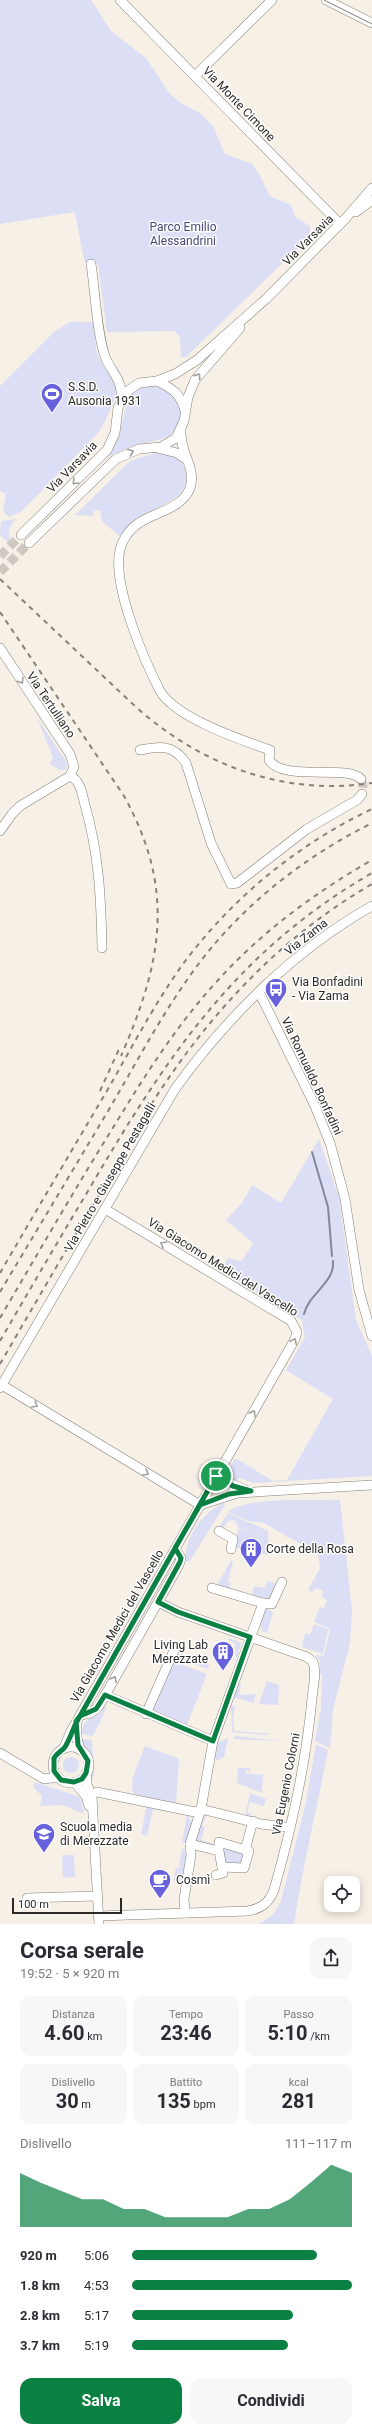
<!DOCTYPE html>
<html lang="it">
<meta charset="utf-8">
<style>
body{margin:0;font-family:Roboto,sans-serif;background:#f7f7f7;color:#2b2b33;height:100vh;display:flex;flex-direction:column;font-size:15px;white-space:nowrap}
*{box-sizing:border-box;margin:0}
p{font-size:13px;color:#7c7c81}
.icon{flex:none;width:22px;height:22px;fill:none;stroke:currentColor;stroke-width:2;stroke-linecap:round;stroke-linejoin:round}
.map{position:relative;height:1924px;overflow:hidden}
.drawer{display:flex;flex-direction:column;background:#fff;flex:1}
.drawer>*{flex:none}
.controls{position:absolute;left:324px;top:1876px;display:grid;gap:8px}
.controls a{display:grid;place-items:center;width:36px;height:36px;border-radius:8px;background:#fff;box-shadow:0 2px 10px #0003;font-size:20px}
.scale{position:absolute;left:12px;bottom:10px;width:110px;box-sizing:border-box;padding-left:4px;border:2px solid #2c2a27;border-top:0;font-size:11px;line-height:14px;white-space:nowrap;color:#2c2a27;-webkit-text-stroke:3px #fefefe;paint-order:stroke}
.pin{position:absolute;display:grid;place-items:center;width:34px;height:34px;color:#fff;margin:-17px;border:2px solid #fff;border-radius:50%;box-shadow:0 1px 4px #0007}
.round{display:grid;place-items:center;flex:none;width:42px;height:42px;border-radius:12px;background:#f7f7f7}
.overview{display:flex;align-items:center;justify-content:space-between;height:68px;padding:0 20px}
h1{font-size:22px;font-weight:700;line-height:30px}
.stats{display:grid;grid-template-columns:repeat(3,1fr);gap:6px;height:68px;padding:4px 20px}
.stats div{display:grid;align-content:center;border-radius:10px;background:#f7f7f7;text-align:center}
.stats b{font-size:20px;font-weight:700}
.stats small{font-size:11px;font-weight:400}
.stats p{font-size:11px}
.chart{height:112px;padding:8px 20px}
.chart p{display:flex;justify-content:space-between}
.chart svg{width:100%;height:72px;margin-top:4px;fill:#0b8043;opacity:.7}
.cta{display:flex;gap:8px;margin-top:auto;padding:8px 20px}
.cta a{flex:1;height:46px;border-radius:12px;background:#0b8043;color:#fff;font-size:16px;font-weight:700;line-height:46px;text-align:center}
.cta a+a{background:#f7f7f7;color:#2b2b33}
ul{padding:0 20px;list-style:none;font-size:13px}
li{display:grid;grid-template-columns:64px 48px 1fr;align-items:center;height:30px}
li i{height:10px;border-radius:5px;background:#0b8043}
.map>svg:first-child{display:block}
.green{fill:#dbdef4}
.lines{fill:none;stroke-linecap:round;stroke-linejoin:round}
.stream{stroke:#84869d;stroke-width:2}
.minor-tunnel{stroke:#cec8c0;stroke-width:9;stroke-dasharray:9 4.5;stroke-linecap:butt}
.minor-casing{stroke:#847f76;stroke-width:10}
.minor{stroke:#fff;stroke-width:9}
.tram{stroke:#85817b;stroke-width:1}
.rail{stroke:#85817b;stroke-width:2;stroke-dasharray:5 5;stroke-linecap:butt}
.oneway{stroke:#a09f9e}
.route-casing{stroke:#fff;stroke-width:8}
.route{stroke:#0b8043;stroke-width:5}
.labels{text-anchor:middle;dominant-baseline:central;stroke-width:3;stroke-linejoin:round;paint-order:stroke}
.street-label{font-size:12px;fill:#2c2a27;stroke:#fefefe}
.park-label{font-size:12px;fill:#474978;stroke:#fefefe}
.poi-label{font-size:12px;fill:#2c2a27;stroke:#fefefe;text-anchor:start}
</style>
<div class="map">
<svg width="372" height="1924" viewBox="0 0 372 1924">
<rect width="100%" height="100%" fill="#f6f0e6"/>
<g class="green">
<polygon points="0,0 91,0 111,31 146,58 170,94 182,104 200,113 213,126 225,154 252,164 258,172 270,196 291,205 296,218 310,226 310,234 299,247 186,357 181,357 180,337 174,331 107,332 98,264 87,264 84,261 75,212 0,224"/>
<path d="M70 322H95C96 332 94 343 97 353 101 365 110 373 115 385 120 393 104 425 98 433L22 511 9 517 3 511 6 494 0 491V386L54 332Z"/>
<path d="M157 385C168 391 180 397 181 412 182 441 153 440 133 446 123 449 114 454 105 459 112 449 118 438 121 426 129 400 124 388 157 385Z"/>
<path d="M158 452C170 454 181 457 185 470 193 501 152 507 134 520 128 525 125 532 119 536L102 521 100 510 94 511 93 516 75 515 130 461Z"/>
<path d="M16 519C7 528 7 536 13 547L0 535 1 521Z"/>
<polygon points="37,718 67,763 66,770 60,770 50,764 53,757"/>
<polygon points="319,1139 339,1197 356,1320 372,1356 372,1476 253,1483 239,1478 238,1480 234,1480 228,1470 235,1458 273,1481 287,1480 333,1399 286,1370 305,1337 302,1320 220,1270 228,1258 242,1261 253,1243 226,1220 242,1203 252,1185 281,1203"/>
<path d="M340 1500 352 1610 350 1643 333 1710 330 1748 315 1741 321 1708 322 1675 320 1673V1661L315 1655 324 1656 330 1629 314 1622 320 1607 324 1608 327 1600 322 1597 323 1591 316 1588 312 1592 308 1590 320 1568 318 1554 264 1523 249 1521 228 1512C247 1496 314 1501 340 1500Z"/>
<path d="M223 1503 225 1505 189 1562 185 1561C186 1536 200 1515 223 1503Z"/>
<polygon points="228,1513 268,1531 269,1555 235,1548 238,1529 252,1531 238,1528 238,1525 234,1520 228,1521 224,1527 227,1531 232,1533 231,1535 219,1527"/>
<polygon points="231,1560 233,1561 228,1582 231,1583 230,1589 217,1586"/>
<polygon points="267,1581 277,1584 269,1601 252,1596 254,1586 265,1588"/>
<path d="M266 1609 273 1612 267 1633 262 1631C258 1623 262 1617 266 1609Z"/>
<polygon points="314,1624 328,1629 323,1654 302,1647 305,1633 310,1635"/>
<polygon points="229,1638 241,1643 237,1658 235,1656 235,1643 228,1640"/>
<polygon points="178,1652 209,1664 208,1669 175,1658"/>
<polygon points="172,1661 207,1674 187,1725 151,1709"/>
<polygon points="267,1681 279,1685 278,1705 259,1704"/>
<polygon points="236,1683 241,1685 239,1695 256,1694 253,1703 233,1697"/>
<polygon points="231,1706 235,1706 233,1720 234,1731 271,1734 265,1735 232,1732"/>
<path d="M104 1707 106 1709 93 1736 82 1734C83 1713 96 1723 104 1707Z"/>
<polygon points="235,1736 282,1741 234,1739"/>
<polygon points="228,1738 224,1757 219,1760 216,1760 214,1756 216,1743"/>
<polygon points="80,1739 92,1740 94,1776 91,1779 92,1763"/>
<path d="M316 1744 328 1750C317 1808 303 1865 294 1924H259L273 1915 281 1901 306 1802Z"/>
<polygon points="145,1746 179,1759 176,1804 134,1794 132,1790 133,1777"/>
<circle cx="71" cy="1765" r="8"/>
<polygon points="238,1768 250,1768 250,1771 246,1770 245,1773 259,1775 263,1774 262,1793 237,1783"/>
<polygon points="35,1782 74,1795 81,1799 84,1814 63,1805 40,1806 42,1796 33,1787"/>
<polygon points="250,1793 266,1799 264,1806 250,1802 247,1813 252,1814 250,1818 245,1816"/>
<polygon points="147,1804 169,1809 168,1811 153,1809 147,1836 141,1834"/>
<polygon points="207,1812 202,1826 205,1827 201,1840 217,1845 217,1848 198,1844 194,1839 202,1813"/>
<polygon points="187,1814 192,1823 186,1842 182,1843"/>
<polygon points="222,1846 245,1853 243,1866 224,1866"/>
<polygon points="182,1848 187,1855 182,1882 173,1880 176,1868 179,1868"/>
<polygon points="62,1855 74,1855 75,1877 63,1878"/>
</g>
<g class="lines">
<g class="stream">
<polyline points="312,1152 328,1207 332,1256"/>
<path d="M304 1314C309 1293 335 1283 333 1261"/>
</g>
<g class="minor-tunnel">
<polyline points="0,556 21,535"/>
<polyline points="0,572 29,543"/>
<polyline points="361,779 363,786 362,794"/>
</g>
<g class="minor-casing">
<g id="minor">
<polyline points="120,0 340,224"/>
<polyline points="326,0 372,23"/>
<polyline points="195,76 272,0"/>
<polyline points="356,212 372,200"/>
<path d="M91 264C95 289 97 337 106 359 113 374 123 381 121 399"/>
<path d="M157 381C172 388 181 394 185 411"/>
<path d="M181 430C179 452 197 468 190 488 182 509 155 512 139 523 128 530 120 543 119 556 115 591 144 660 160 691 176 718 241 740 270 750L269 760C283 782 347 764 361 779"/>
<polyline points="157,448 177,453 186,459"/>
<polyline points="21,535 107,450 115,433 118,408 126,392 139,383 157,381 175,374 197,360 266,299 346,218 372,188"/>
<polyline points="29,543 116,459 139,449 161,447 176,438 184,421 188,397 195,380 240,328"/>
<polyline points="0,648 70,754 74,767 70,776 20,806 12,814 0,831"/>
<path d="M140 750C160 746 173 744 186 763L211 843 231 884 237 883 307 829 357 800 362 794"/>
<path d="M70 776C81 781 82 794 85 805 99 854 101 898 102 948"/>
<polyline points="259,992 315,1106 330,1143 345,1199 359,1290 372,1336"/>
<polyline points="2,1385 200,1505"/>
<path d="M0 1388 175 1089C227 1017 294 950 372 906"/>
<polyline points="216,1477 246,1490"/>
<polyline points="200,1505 238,1493 372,1485"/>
<polyline points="219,1531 233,1539 231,1549"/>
<polyline points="212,1588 263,1603"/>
<polyline points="105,1695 213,1741"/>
<polyline points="146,1714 175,1648"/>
<polyline points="80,1715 91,1713 99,1706 179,1565 181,1558 175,1549"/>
<polyline points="77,1722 77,1738 80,1750"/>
<circle cx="71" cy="1765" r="18"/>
<polyline points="64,1748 70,1733 295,1339 297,1332 291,1321 105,1209"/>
<polyline points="0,1753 44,1779 58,1777"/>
<polyline points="86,1773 87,1784 92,1797 99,1924"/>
<polyline points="74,1782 86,1796 89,1806"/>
<polyline points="97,1792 195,1812 201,1809 261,1824 285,1827"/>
<polyline points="190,1844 219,1851 222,1867 244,1868 249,1851 219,1842 219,1851"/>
<polyline points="245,1850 253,1821"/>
<polyline points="216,1875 223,1873 222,1867"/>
<polyline points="27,1898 97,1896"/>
<polyline points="185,1913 184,1899 191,1855 190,1844 201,1809 213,1741 263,1603 272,1604 282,1582"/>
<path d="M98 1916 248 1911C262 1908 269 1903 274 1890 292 1827 306 1764 312 1698 313 1687 317 1672 313 1662L307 1657 178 1612 158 1602"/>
</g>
</g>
<use href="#minor" class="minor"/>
<polyline class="tram" points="324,0 372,24"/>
<g class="rail">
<path d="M0 579 137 708C203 766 284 796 372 783"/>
<path d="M0 612 124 796C176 890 162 962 121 1056"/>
<polyline points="100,1091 120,1047"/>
<path d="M0 1273C36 1211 72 1150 108 1089 132 1047 155 1003 183 964 232 898 298 844 372 809"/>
<path d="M0 1292C37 1230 74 1168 111 1106 136 1063 160 1018 189 977 235 911 300 859 372 823"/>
<path d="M0 1318C37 1255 73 1192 111 1131 144 1077 177 1024 220 978 264 930 316 892 372 860"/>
<path d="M0 1341C29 1291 58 1241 88 1191 165 1059 236 951 372 873"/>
<path d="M0 1364C33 1307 66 1250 100 1193 122 1155 143 1115 168 1079 222 1000 289 932 372 884"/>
</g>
</g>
<defs><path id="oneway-chevron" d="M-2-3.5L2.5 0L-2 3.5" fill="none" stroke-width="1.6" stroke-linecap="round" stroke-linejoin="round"/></defs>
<g class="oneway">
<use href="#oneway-chevron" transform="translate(198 376) rotate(-55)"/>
<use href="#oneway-chevron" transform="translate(131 452) rotate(-21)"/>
<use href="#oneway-chevron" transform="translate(75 482) rotate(135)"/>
<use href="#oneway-chevron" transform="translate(21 681) rotate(57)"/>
<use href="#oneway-chevron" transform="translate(163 1244) rotate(-149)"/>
<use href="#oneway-chevron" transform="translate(294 1341) rotate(-63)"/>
<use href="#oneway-chevron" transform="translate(35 1405) rotate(31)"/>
<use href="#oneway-chevron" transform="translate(253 1413) rotate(-60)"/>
<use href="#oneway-chevron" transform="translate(146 1473) rotate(31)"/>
<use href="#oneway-chevron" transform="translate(114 1679) rotate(-61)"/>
</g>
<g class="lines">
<g class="route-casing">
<path id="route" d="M216 1476C170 1556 125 1636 80 1716 74 1725 71 1737 65 1747 62 1751 57 1753 54 1758V1771L61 1780 74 1782 82 1779 86 1773 88 1761 78 1745 76 1721 80 1716 96 1709 105 1695 213 1741 250 1637 178 1612 158 1602 180 1562 181 1558 175 1548 200 1505 229 1494 251 1491 233 1486 216 1476"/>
</g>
<use href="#route" class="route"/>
</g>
<defs>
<g id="stadium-pin" transform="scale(1.15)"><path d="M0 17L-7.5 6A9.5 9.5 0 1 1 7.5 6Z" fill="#6762dc" stroke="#fefefe"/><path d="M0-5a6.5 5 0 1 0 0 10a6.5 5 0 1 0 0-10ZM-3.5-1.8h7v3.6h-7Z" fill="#fff"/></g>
<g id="bus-pin" transform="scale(1.15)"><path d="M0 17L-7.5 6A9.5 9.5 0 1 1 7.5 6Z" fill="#6762dc" stroke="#fefefe"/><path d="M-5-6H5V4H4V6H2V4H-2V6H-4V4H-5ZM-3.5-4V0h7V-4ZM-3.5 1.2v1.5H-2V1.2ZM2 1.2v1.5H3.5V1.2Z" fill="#fff"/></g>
<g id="building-pin" transform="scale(1.15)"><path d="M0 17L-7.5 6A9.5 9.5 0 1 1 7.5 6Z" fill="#6762dc" stroke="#fefefe"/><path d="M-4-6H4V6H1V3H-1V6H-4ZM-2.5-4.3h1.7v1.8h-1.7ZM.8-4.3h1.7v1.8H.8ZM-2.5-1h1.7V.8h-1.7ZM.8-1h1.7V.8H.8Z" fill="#fff"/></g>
<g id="school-pin" transform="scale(1.15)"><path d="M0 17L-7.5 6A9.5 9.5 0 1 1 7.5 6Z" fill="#6762dc" stroke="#fefefe"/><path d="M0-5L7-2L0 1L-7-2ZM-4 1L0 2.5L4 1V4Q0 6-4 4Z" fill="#fff"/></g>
<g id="cafe-pin" transform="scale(1.15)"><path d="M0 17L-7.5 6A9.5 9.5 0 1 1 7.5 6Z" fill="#6762dc" stroke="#fefefe"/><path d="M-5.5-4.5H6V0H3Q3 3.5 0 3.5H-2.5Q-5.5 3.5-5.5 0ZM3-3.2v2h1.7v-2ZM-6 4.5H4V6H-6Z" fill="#fff"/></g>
</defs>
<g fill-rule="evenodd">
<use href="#stadium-pin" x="52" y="394"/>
<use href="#bus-pin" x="276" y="989"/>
<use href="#building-pin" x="251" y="1549"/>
<use href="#building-pin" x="223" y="1652"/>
<use href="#school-pin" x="44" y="1834"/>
<use href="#cafe-pin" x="160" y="1880"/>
</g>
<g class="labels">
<g class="street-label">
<text transform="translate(239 104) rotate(46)">Via Monte Cimone</text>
<text transform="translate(308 240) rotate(-45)">Via Varsavia</text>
<text transform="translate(72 467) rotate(-46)">Via Varsavia</text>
<text transform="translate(51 705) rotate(56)">Via Tertulliano</text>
<text transform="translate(306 937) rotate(-38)">Via Zama</text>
<text transform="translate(312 1076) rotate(65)">Via Romualdo Bonfadini</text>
<text transform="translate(110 1177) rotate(-60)">Via Pietro e Giuseppe Pestagalli</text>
<text transform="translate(223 1267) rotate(32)">Via Giacomo Medici del Vascello</text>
<text transform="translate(117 1626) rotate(-60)">Via Giacomo Medici del Vascello</text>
<text transform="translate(286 1784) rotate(-79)">Via Eugenio Colorni</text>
</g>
<g class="park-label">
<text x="183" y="227">Parco Emilio<tspan x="183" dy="14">Alessandrini</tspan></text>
</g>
<g class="poi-label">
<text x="68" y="387">S.S.D.<tspan x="68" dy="14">Ausonia 1931</tspan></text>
<text x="292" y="982">Via Bonfadini<tspan x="292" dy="14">- Via Zama</tspan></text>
<text x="266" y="1549">Corte della Rosa</text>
<text x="208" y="1645" text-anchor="end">Living Lab<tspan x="208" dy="14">Merezzate</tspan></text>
<text x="60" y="1827">Scuola media<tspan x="60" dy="14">di Merezzate</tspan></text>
<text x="176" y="1880">Cosmì</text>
</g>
</g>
</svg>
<div class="controls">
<a><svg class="icon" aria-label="locate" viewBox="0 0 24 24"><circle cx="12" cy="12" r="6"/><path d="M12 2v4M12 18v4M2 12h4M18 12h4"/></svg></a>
</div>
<div class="scale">100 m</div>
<div class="pin" style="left:216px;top:1476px;background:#1e9e55"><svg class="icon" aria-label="arrive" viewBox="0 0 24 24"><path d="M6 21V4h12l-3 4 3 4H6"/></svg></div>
</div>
<section class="drawer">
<div class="overview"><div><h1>Corsa serale</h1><p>19:52 · 5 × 920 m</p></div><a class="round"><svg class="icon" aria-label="share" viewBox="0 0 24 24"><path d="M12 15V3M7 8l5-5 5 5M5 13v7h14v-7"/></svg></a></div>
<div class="stats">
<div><p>Distanza</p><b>4.60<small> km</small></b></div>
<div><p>Tempo</p><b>23:46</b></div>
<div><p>Passo</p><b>5:10<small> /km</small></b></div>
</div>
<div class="stats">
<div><p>Dislivello</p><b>30<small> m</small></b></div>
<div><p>Battito</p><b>135<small> bpm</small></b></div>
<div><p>kcal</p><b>281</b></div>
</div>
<div class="chart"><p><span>Dislivello</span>111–117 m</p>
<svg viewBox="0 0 160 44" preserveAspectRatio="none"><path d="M0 44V11L10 17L20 22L30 27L40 27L50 33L60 33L70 38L80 38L90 38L100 38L110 33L120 33L130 27L140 17L150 6L160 11V44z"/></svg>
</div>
<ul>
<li><b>920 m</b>5:06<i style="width:84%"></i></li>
<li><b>1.8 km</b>4:53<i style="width:100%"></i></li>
<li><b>2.8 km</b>5:17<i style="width:73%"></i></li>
<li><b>3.7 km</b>5:19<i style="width:71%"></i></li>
</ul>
<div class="cta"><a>Salva</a><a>Condividi</a></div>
</section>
